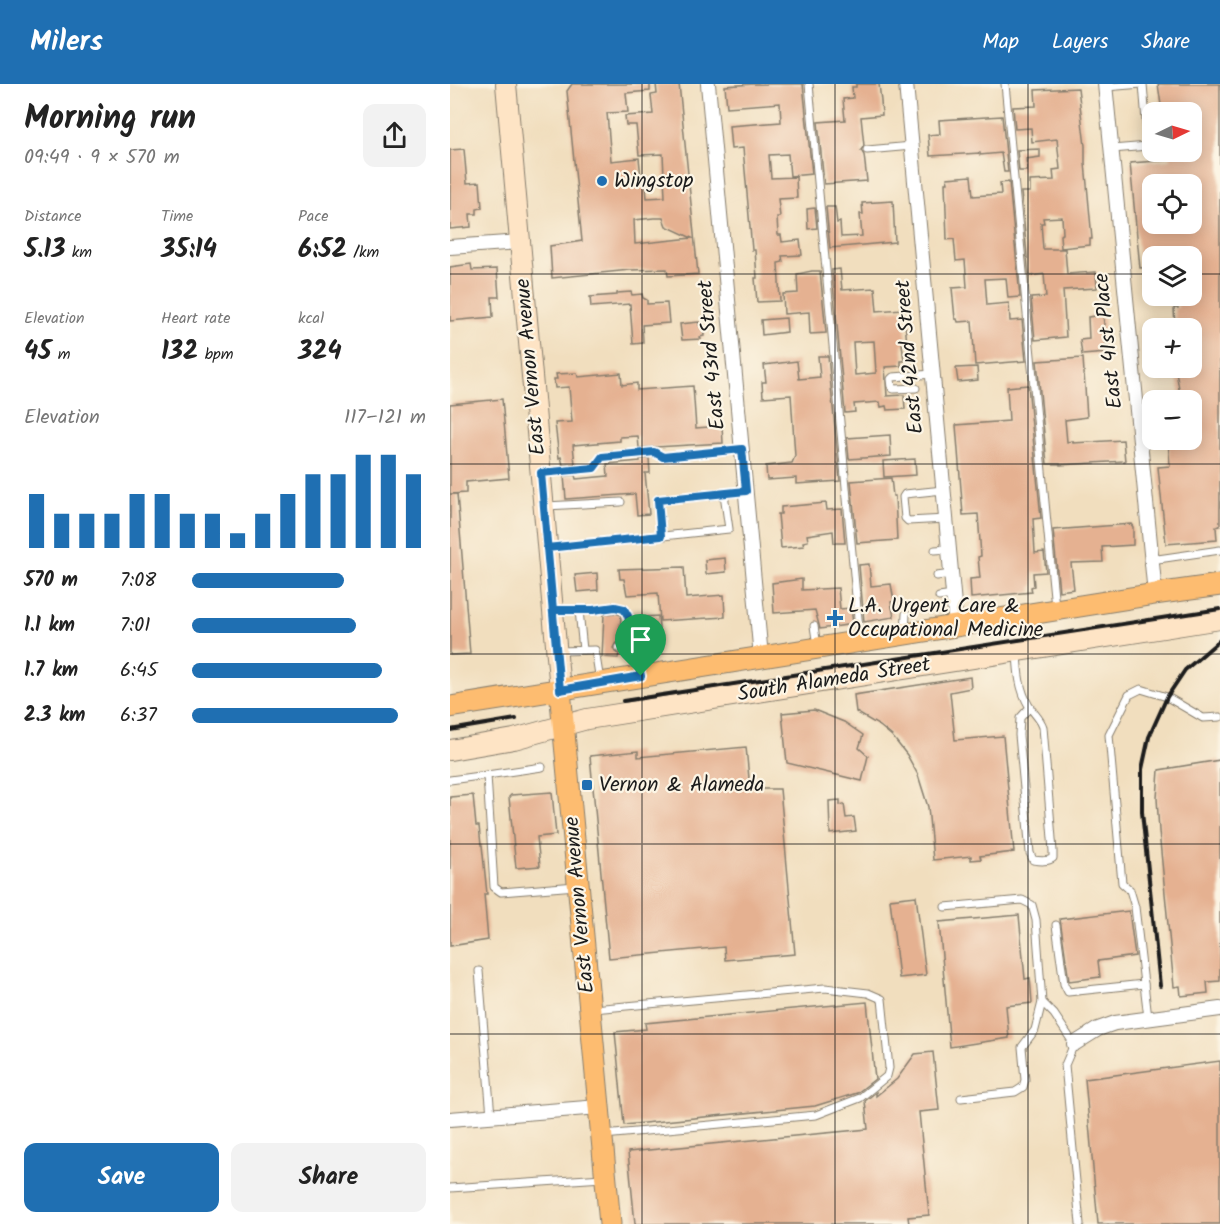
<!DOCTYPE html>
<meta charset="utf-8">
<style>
body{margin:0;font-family:Kalam,sans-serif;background:#f2f2f2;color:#222;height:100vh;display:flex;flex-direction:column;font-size:22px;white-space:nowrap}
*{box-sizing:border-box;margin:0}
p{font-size:20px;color:#767676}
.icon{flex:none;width:33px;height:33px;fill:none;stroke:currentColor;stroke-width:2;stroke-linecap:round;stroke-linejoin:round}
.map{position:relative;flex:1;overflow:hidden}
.panel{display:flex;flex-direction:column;background:#fff;width:450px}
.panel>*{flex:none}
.needle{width:39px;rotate:85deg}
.buttons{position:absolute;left:692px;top:18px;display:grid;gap:12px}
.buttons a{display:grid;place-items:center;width:60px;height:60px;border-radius:12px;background:#fff;box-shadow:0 3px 15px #0003;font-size:30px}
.pin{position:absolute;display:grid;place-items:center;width:51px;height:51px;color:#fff;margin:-62px -26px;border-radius:50% 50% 50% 0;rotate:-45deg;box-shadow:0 0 6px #0007}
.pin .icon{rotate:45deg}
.round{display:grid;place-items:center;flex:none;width:63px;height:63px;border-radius:12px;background:#f2f2f2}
.overview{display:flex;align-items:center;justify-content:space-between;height:102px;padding:0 24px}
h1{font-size:33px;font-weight:700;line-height:45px}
.figures{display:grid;grid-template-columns:repeat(3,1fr);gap:9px;height:102px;padding:6px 24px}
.figures div{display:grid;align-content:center}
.figures b{font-size:26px;font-weight:700}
.figures small{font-size:16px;font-weight:400}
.figures p{font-size:16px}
.chart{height:168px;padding:12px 24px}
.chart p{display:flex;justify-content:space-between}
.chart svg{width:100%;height:108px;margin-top:6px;stroke:#1f6fb2;stroke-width:6}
.action{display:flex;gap:12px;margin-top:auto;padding:12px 24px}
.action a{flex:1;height:69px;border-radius:12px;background:#1f6fb2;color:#fff;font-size:24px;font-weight:700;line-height:69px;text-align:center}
.action a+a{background:#f2f2f2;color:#222}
ul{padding:0 24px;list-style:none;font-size:20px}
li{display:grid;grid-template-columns:96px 72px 1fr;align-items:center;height:45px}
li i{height:15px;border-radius:8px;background:#1f6fb2}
header{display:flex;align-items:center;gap:36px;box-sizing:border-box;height:84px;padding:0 30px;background:#1f6fb2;color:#fff}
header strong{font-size:28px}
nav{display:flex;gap:33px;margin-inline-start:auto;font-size:21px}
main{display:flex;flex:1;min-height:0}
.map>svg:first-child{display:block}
.building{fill:#e5b191;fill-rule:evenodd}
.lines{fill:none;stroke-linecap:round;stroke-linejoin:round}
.lane-casing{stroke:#867d6d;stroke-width:9}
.street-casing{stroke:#867d6d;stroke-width:16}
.secondary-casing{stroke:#867d6d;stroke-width:22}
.primary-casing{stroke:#867d6d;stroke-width:23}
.lane{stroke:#fff;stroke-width:7}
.street{stroke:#fff;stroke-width:14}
.secondary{stroke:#fee4c5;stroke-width:20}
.primary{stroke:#fdbc6f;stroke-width:21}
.rail{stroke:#1c1c1c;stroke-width:4}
.route-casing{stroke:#fff;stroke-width:12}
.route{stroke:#1f6fb2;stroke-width:8}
.grid{fill:none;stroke:#1c1c1c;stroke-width:1.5;stroke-opacity:0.55}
.poi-dot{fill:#1f6fb2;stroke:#fcf5e5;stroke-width:2}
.labels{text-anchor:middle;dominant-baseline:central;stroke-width:4.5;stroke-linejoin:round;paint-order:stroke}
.poi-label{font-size:21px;fill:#1c1c1c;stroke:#fcf5e5;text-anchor:start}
.street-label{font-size:21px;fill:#1c1c1c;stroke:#fcf5e5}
</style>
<header>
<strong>Milers</strong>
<nav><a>Map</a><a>Layers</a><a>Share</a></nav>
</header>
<main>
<section class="panel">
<div class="overview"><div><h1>Morning run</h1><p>09:49 · 9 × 570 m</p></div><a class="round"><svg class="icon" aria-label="share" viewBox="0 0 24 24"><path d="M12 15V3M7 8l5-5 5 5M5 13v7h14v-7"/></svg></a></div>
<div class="figures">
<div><p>Distance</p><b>5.13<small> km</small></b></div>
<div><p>Time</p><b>35:14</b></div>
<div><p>Pace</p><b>6:52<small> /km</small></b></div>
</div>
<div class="figures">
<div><p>Elevation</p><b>45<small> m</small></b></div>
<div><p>Heart rate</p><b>132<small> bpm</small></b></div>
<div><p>kcal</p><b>324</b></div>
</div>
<div class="chart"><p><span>Elevation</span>117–121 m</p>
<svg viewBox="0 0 160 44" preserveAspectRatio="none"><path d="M5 44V22M15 44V30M25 44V30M35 44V30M45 44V22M55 44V22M65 44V30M75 44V30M85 44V38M95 44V30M105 44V22M115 44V14M125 44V14M135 44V6M145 44V6M155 44V14"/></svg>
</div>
<ul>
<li><b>570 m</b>7:08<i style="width:65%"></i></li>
<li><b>1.1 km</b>7:01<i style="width:70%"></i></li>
<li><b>1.7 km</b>6:45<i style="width:81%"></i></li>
<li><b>2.3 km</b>6:37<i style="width:88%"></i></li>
</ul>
<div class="action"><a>Save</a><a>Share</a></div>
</section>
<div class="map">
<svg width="770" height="1140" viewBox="0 0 770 1140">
<rect width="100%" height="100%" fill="#fcf5e5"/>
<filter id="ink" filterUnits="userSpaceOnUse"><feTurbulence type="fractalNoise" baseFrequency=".0167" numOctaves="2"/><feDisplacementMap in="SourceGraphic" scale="12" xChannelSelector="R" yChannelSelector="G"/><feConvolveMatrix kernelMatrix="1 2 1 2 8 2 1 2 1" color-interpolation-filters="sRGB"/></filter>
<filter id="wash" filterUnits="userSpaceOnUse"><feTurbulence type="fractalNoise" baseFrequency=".008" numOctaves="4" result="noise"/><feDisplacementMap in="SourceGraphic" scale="24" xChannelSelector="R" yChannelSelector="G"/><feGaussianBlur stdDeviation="1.35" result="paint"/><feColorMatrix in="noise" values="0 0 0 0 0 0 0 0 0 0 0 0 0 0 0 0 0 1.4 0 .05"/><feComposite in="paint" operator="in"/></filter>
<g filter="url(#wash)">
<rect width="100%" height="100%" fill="#f1debe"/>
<g id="blocks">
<g class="building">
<path d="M122 0H200V7L176 9 178 28 157 29 161 77 189 74 191 93H195L197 114 215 113 213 70 189 71 186 41H176L175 32 203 30 201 11 207 10 206 0H229L248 190 218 192 217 185 180 186 102 194 100 162 132 157 117 7ZM204 134H213L216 142 242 154 185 160 184 136Z"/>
<polygon points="304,0 353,0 362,90 340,92 338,70 319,71 321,94 346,93 347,114 328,115 330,133 327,133 328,151 331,151 332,158 350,156 352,171 332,172 333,178 328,179 330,217 307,218 305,194 307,194 305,166 302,166 293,64 281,65 279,42 331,38 330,19 277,23 275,2"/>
<polygon points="406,0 429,0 431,17 432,31 411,33 414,62 411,66 414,71 417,97 374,100 368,38 395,36 393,15 403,14 402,3 406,3"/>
<path d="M708 0H770V442L766 443 767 456 716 460 708 383 720 382 718 356H741V316H731L726 288 729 287 728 284H741V244H725L724 224H728L726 212H741V172H702V183L690 184 680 79 721 76 720 68H741V28H712ZM702 100H741V140H702Z"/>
<polygon points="628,4 635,62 635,79 642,155 640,155 640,161 611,164 610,151 613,150 612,133 593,134 594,139 591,139 593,165 615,165 617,190 646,188 647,204 613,206 616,253 585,256 581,214 596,213 594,190 579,192 571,108 580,108 580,97 604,96 603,86 610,85 607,55 582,58 581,44 565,45 563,23 586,22 585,6"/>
<polygon points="552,32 558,88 554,88 551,69 530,71 530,69 480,72 478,51 490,50 489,36"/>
<polygon points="14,65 17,99 30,98 32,124 27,125 27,130 20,130 21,143 0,145 0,66"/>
<polygon points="590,65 590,73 576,75 577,87 569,87 567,66"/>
<polygon points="521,92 523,112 551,110 550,99 559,98 570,213 558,214 556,194 535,195 537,221 559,219 560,237 572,236 576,277 525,281 522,237 508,238 507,235 505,235 502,204 517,203 515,176 506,177 504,155 497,156 495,99 498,99 497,94"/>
<polygon points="443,117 445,158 380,164 376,123 385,123 387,139 390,138 391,153 412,152 410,130 413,130 412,119"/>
<polygon points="365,124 367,144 358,145 357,125"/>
<polygon points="21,180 22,186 47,185 49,213 42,213 43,233 0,237 0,183"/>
<path d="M390 185 392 206 425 204 427 227 452 225V229H454L457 260H452L454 277H451V282L435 283 437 312 454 311 455 325 437 326 436 322 431 323 430 318 404 320 405 328 395 329 382 186ZM424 257 426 289 405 291 403 258Z"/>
<polygon points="362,187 370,187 376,249 360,250 359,228 334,230 333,210 348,209 347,190"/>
<polygon points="181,208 182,211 192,210 193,214 197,216 197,220 217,219 219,239 192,241 193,259 183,260 180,220 141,223 140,213 167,211 167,209"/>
<polygon points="653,231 657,269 632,271 630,256 639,255 638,233"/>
<polygon points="336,234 337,248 312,251 311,236"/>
<polygon points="249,238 249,241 253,240 254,252 250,253 251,255 232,256 230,240"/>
<polygon points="368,272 378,272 390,397 346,400 346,394 317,396 316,382 342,379 345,372 341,311 313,313 312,298 316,298 314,281 347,277 349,295 370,293"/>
<polygon points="633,274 637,333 615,336 617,358 623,357 623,359 673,356 675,377 610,381 610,380 597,380 587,277"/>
<polygon points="527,283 528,296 508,298 506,284"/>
<polygon points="127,289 128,293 171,289 172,301 187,299 187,306 243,302 246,344 272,342 273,359 189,364 188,352 170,353 170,357 123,361 125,380 113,381 111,373 109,374 105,339 122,338 119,303 105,304 104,295 107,295 106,290"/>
<polygon points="578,301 591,434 583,435 585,469 594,468 596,488 583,489 584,502 581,503 582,508 521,514 520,495 530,494 528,473 531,472 528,430 513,431 506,341 559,337 557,303"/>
<polygon points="52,315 59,394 16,398 16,409 0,410 0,320"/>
<polygon points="440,351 441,372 399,375 397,354"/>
<polygon points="199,374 200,389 195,389 199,430 187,431 185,410 116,415 114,392 125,391 126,395 158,392 157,380 190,377 190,375"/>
<polygon points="465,375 466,391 434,393 433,377"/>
<polygon points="441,394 443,412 445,412 447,456 407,459 401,397"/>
<polygon points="0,410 7,410 20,570 0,571"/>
<polygon points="376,419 377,426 392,425 395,459 384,459 383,447 357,451 358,457 353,458 354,462 331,464 328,430 331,430 331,423"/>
<polygon points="681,440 683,443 683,461 652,463 653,478 621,479 624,505 609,507 603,446"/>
<polygon points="275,474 276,488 256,490 255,476"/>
<polygon points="419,480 421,502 441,500 444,517 441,518 444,533 414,538 409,481"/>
<polygon points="234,483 236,514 274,511 275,533 210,537 208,509 177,511 174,495 170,495 169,485"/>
<polygon points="147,489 148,506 127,508 125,491"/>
<polygon points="352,495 352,506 388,504 390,525 401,524 403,540 370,545 365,526 324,529 322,499"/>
<polygon points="165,529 171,531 169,558 165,560 163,564 165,568 169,570 168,574 152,573 154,530"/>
<polygon points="208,532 210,557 199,558 199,552 187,543 194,542 193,533"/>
<polygon points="520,593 521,604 500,608 505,656 553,652 564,768 530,772 531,775 521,776 521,772 483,776 478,723 468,691 457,671 442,652 430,642 406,628 404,611"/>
<polygon points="364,626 394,638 413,651 409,664 418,672 412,697 337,679 332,629"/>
<polygon points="296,663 300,705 330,705 345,870 275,876 274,863 159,874 140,672 188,667 188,673"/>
<polygon points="770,676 770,897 757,898 758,909 731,912 730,902 724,903 709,747 707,714 709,686"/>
<polygon points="102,708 106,751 87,753 90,782 66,784 59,713 61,711"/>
<polygon points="23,711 26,742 29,742 31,761 32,761 37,810 34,810 38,856 0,862 0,713"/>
<polygon points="390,716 390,721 394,720 396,734 404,733 406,747 380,750 379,717"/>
<polygon points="466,812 476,891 449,894 440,815"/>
<polygon points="679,827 685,872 648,877 650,893 619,897 610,835"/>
<polygon points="569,831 575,895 580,894 582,919 556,922 559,954 500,963 489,838"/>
<polygon points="417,918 425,995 407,1009 365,1022 174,1041 165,948 196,945 195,939"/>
<polygon points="483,968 489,1026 469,1028 479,1131 458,1133 459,1140 185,1140 178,1068 418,1045 415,1017 426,1008 426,1012 447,995 465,970"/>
<polygon points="770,977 770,1140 648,1140 635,995"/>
</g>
</g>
</g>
<g filter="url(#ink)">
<use href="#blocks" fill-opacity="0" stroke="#867d6d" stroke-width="1.5"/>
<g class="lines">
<g class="lane-casing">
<g id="lane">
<polyline points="359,0 410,556"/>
<polyline points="555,0 605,523"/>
<polyline points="656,3 692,0"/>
<polyline points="662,65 698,62 693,0"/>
<polyline points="417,66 462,62"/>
<polyline points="466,304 444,305 442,304 441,295 443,293 483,290"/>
<polyline points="93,388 144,384 152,373 204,368 213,373 292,365"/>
<polyline points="493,406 455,410 453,413 455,434 458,437 496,435"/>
<polyline points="274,410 296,407"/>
<polyline points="96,422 171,418"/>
<polyline points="100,464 279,445 274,410 208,416 211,452"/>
<polyline points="485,466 499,465"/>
<polyline points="701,476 770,466"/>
<polyline points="487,492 501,490"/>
<polyline points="489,513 503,511"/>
<polyline points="105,526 143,526 165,523 174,525 178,532 190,590"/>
<polyline points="129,526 133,566"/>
<polyline points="364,542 367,562"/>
<polyline points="455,548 456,530"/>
<polyline points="169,564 185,563"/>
<polyline points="109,567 145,566 150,597"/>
<path d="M567 569C568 588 569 605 579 622 584 630 590 634 593 643L603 767V774C598 778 590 777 583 776L580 769 569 651 570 634 580 623"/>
<polyline points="37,691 92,683"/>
<polyline points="0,696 37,691 44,803 51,808 126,802"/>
<polyline points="495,823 572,816 582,821 586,836 592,918 604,930 624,960 615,981 630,1140"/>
<polyline points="606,841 614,900 618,908 694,900"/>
<polyline points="29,887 41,1032"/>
<polyline points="143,925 375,904 418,909 432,915 439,984 437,992 410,1014 366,1031 154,1051"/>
<polyline points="698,934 685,823 680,806 672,799 659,651 679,611 691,605 717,613 753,634 770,633"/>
<polyline points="511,1014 565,1008 573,1003 575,996 572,963 585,946 592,918"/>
<polyline points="0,1104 153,1094"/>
</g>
</g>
<g class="street-casing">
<g id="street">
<polyline points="258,0 311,573"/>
<polyline points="456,0 506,542"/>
<polyline points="655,0 705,510"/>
<polyline points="0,163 70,158"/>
<polyline points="624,960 648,945 665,939 770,925"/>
<polyline points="0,1035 149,1023"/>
</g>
</g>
<g class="secondary-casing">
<g id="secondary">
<polyline points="56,0 110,606"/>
<polyline points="0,666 64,655 137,635 770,535"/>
</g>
</g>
<g class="primary-casing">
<g id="primary">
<polyline points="110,606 160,1140"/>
<polyline points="0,623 705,510 770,501"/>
</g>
</g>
<use href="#lane" class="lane"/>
<use href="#street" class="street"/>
<use href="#secondary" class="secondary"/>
<use href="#primary" class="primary"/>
<g class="rail">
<polyline points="173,617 770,525"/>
<polyline points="0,646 66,635"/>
<polyline points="710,902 692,728 692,685 699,653 717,613 735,586 770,556"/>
</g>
</g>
</g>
<g class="lines" filter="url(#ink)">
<g class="route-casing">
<polyline id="route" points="191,592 178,532 174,525 165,523 143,526 103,526 91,389 144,384 152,373 204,368 213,373 292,365 296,407 208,416 211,452 97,464 110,606 191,592"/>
</g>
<use href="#route" class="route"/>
</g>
<path class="grid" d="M192 0V1140M385 0V1140M578 0V1140M0 190H702M741 190H770M0 380H770M0 570H770M0 760H770M0 950H770"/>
<g class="poi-dot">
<circle cx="152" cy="97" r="6"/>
<path d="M382 525h6v6h6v6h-6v6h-6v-6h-6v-6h6z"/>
<rect x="131" y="695" width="12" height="12" rx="3"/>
</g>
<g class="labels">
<g class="poi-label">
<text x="164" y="97">Wingstop</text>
<text x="398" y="522">L.A. Urgent Care &amp;<tspan x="398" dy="24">Occupational Medicine</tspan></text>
<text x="149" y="701">Vernon &amp; Alameda</text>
</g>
<g class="street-label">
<text transform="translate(659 257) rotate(-96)">East 41st Place</text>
<text transform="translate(262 271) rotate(-95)">East 43rd Street</text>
<text transform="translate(460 273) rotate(-95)">East 42nd Street</text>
<text transform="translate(81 283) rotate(-95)">East Vernon Avenue</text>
<text transform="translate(384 596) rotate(-9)">South Alameda Street</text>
<text transform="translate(130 821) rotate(-95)">East Vernon Avenue</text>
</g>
</g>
</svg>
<div class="buttons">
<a><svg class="needle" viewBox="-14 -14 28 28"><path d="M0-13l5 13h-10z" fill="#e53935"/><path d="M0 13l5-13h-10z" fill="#767676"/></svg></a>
<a><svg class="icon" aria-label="locate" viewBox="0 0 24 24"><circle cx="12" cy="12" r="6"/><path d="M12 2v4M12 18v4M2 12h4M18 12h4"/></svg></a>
<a><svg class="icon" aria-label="layers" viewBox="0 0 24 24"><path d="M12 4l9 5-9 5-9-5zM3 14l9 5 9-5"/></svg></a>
<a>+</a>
<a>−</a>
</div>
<div class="pin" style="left:191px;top:592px;background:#1e9e55"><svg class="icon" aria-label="arrive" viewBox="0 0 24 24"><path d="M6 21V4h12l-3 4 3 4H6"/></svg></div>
</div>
</main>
